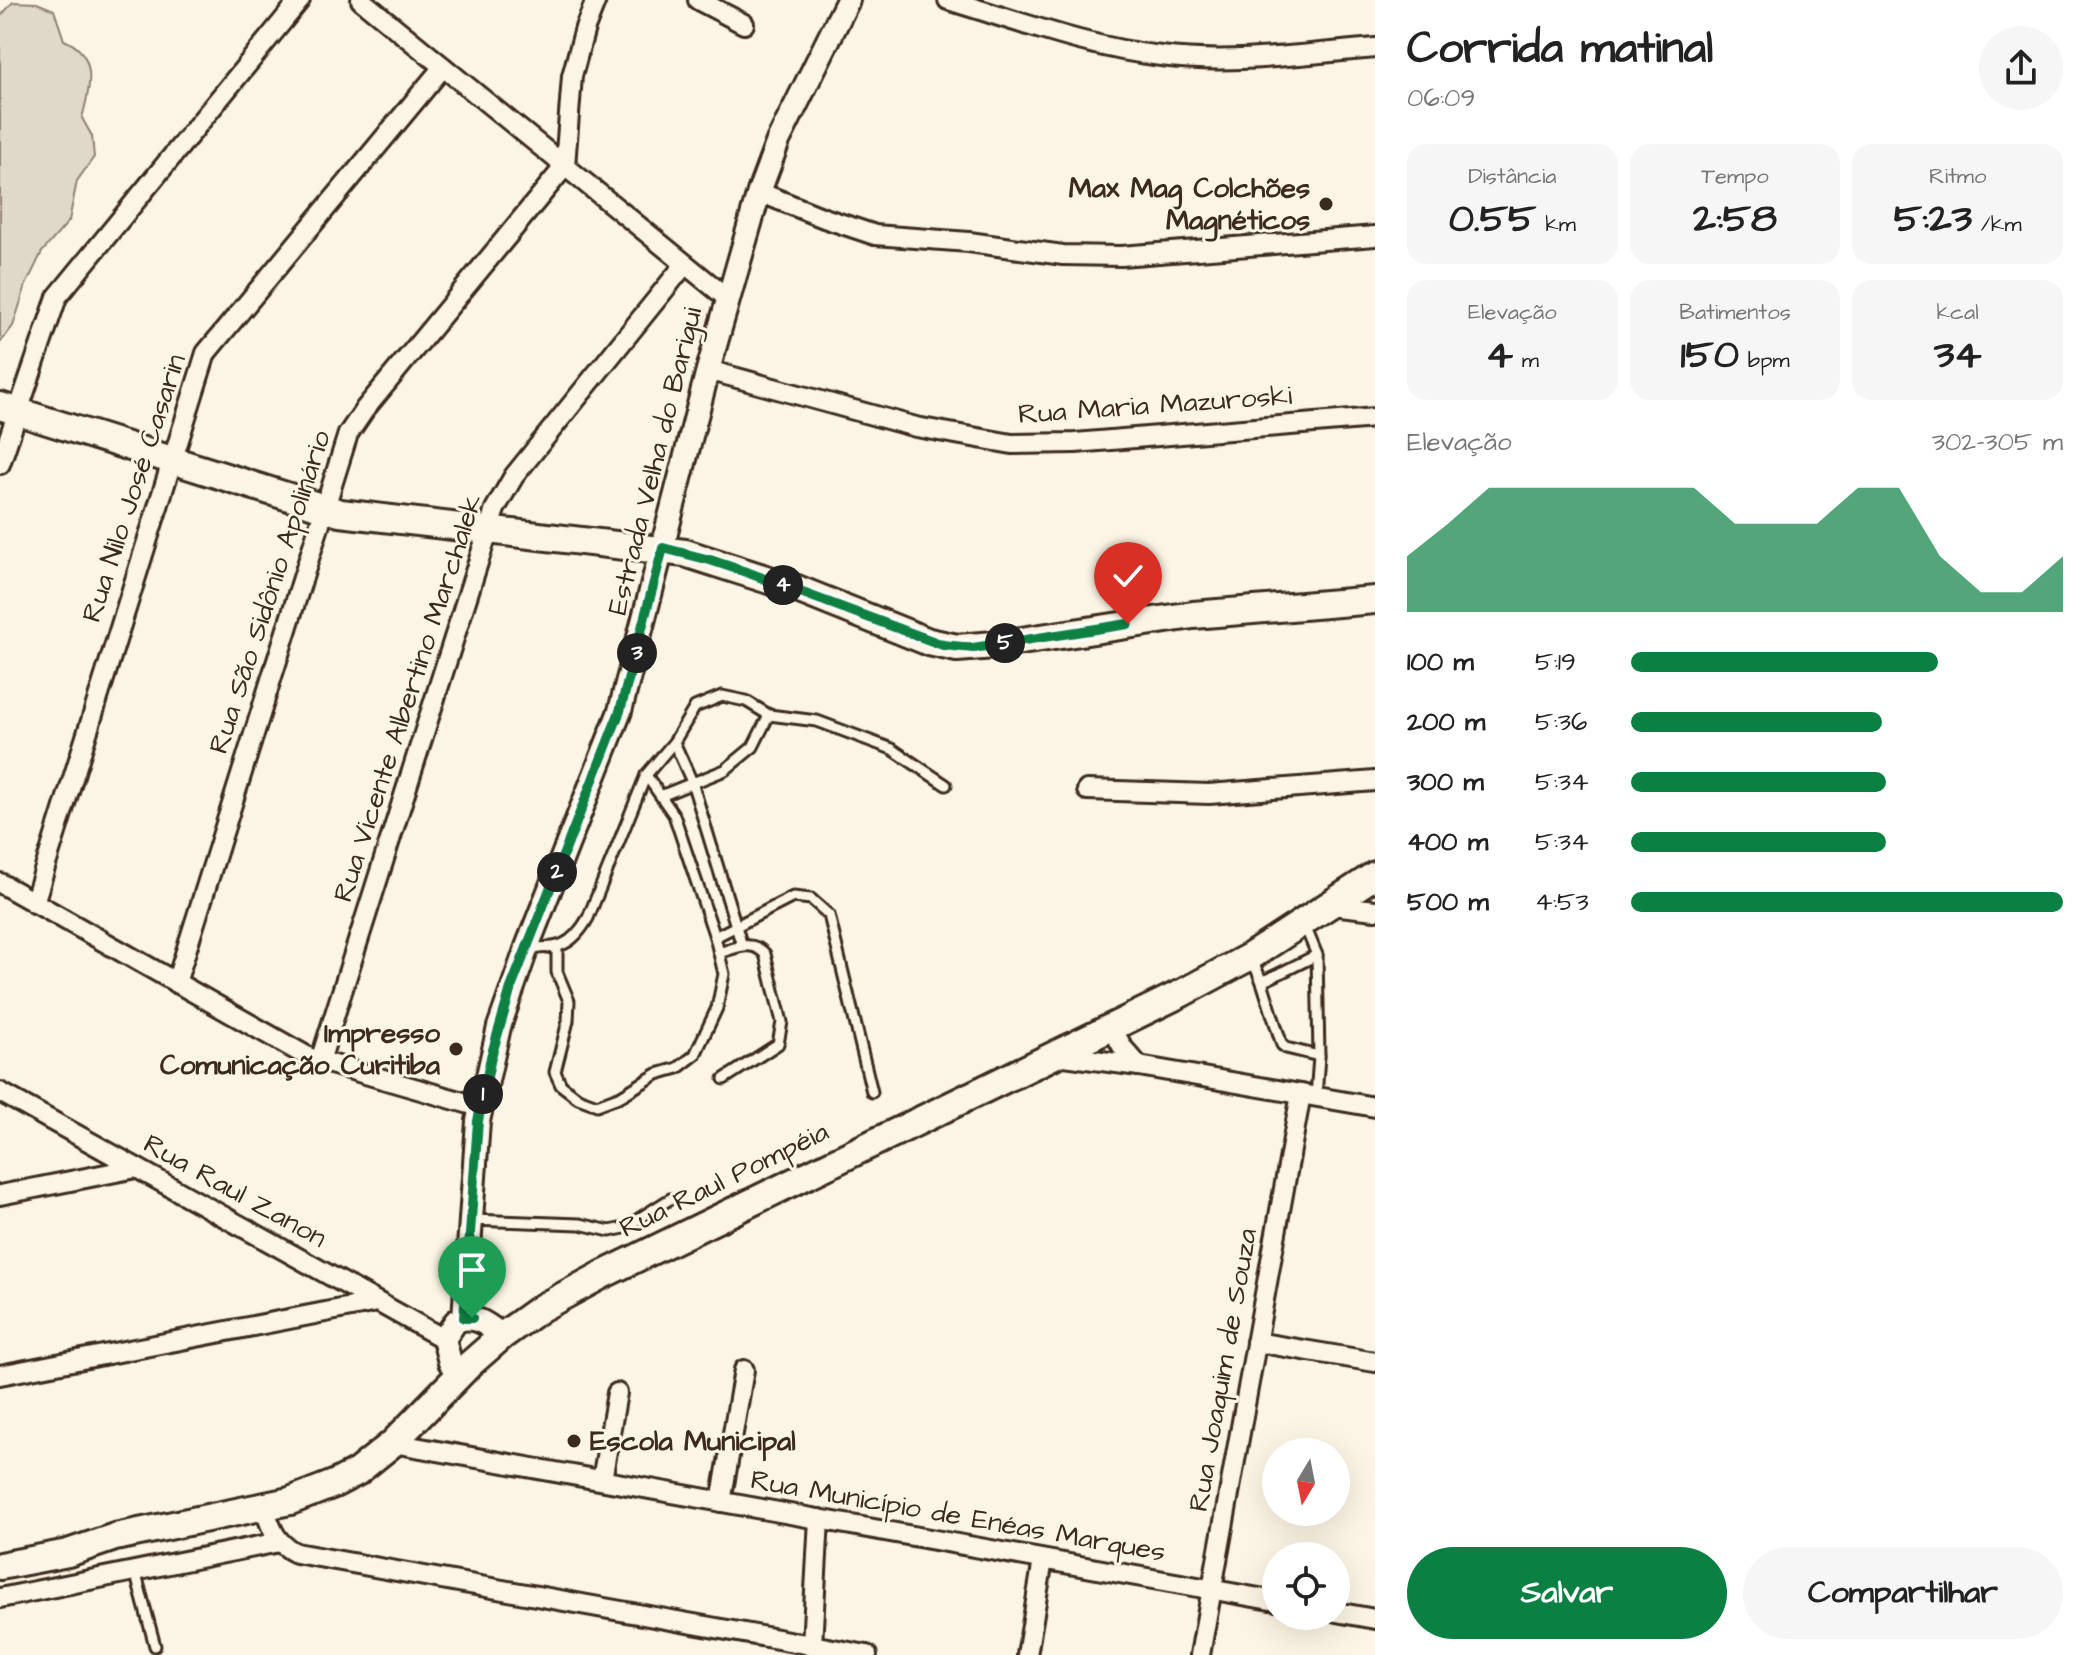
<!DOCTYPE html>
<html lang="pt">
<meta charset="utf-8">
<style>
body{margin:0;font-family:"Architects Daughter",sans-serif;background:#f6f6f6;color:#222;height:100vh;display:flex;flex-direction:column;font-size:30px;white-space:nowrap}
*{box-sizing:border-box;margin:0}
p{font-size:26px;color:#767676}
.icon{flex:none;width:44px;height:44px;fill:none;stroke:currentColor;stroke-width:2;stroke-linecap:round;stroke-linejoin:round}
.map{position:relative;flex:1;overflow:hidden}
.drawer{display:flex;flex-direction:column;background:#fff;width:720px}
.drawer>*{flex:none}
.needle{width:52px;rotate:190deg}
.controls{position:absolute;left:1262px;top:1438px;display:grid;gap:16px}
.controls a{display:grid;place-items:center;width:88px;height:88px;border-radius:50%;background:#fff;box-shadow:0 8px 32px #0002;font-size:40px}
.pin{position:absolute;display:grid;place-items:center;width:68px;height:68px;color:#fff;margin:-82px -34px;border-radius:50% 50% 50% 0;rotate:-45deg;box-shadow:0 0 8px #0007}
.pin .icon{rotate:45deg}
.km{position:absolute;width:40px;height:40px;margin:-20px;border-radius:50%;background:#222;color:#fff;font-size:22px;line-height:40px;text-align:center}
.round{display:grid;place-items:center;flex:none;width:84px;height:84px;border-radius:42px;background:#f6f6f6}
.overview{display:flex;align-items:center;justify-content:space-between;height:136px;padding:0 32px}
h1{font-size:44px;font-weight:700;line-height:60px}
.stats{display:grid;grid-template-columns:repeat(3,1fr);gap:12px;height:136px;padding:8px 32px}
.stats div{display:grid;align-content:center;border-radius:20px;background:#f6f6f6;text-align:center}
.stats b{font-size:40px;font-weight:700}
.stats small{font-size:22px;font-weight:400}
.stats p{font-size:22px}
.chart{height:224px;padding:16px 32px}
.chart p{display:flex;justify-content:space-between}
.chart svg{width:100%;height:144px;margin-top:8px;fill:#0b8043;opacity:.7}
.primary-button{display:flex;gap:16px;margin-top:auto;padding:16px 32px}
.primary-button a{flex:1;height:92px;border-radius:48px;background:#0b8043;color:#fff;font-size:32px;font-weight:700;line-height:92px;text-align:center}
.primary-button a+a{background:#f6f6f6;color:#222}
ul{padding:0 32px;list-style:none;font-size:26px}
li{display:grid;grid-template-columns:128px 96px 1fr;align-items:center;height:60px}
li i{height:20px;border-radius:10px;background:#0b8043}
main{display:flex;flex:1;min-height:0}
.map>svg:first-child{display:block}
.green{fill:#e0d8c8;stroke:#8e8173;stroke-width:2}
.lines{fill:none;stroke-linecap:round;stroke-linejoin:round}
.service-casing{stroke:#3b2a1e;stroke-width:15}
.minor-casing{stroke:#3b2a1e;stroke-width:24}
.tertiary-casing{stroke:#3b2a1e;stroke-width:28}
.secondary-casing{stroke:#3b2a1e;stroke-width:32}
.service{stroke:#fcf5e5;stroke-width:9}
.minor{stroke:#fcf5e5;stroke-width:18}
.tertiary{stroke:#fcf5e5;stroke-width:22}
.secondary{stroke:#fcf5e5;stroke-width:26}
.route-casing{stroke:#fff;stroke-width:16}
.route{stroke:#0b8043;stroke-width:10}
.poi-dot{fill:#3b2a1e;stroke:#fcf5e5;stroke-width:3}
.labels{text-anchor:middle;dominant-baseline:central;stroke-width:6;stroke-linejoin:round;paint-order:stroke}
.poi-label{font-size:28px;font-weight:bold;fill:#3b2a1e;stroke:#fcf5e5;text-anchor:end}
.street-label{font-size:28px;fill:#3b2a1e;stroke:#fcf5e5}
</style>
<main>
<div class="map">
<svg width="1375" height="1655" viewBox="0 0 1375 1655">
<rect width="100%" height="100%" fill="#fcf5e5"/>
<filter id="ink" filterUnits="userSpaceOnUse"><feTurbulence type="fractalNoise" baseFrequency=".0125" numOctaves="2"/><feDisplacementMap in="SourceGraphic" scale="16" xChannelSelector="R" yChannelSelector="G"/><feConvolveMatrix kernelMatrix="1 2 1 2 8 2 1 2 1" color-interpolation-filters="sRGB"/></filter>
<g filter="url(#ink)">
<path class="green" d="M13 2 37 3 54 10 64 40C99 54 90 88 82 118L92 136 94 157 77 181 69 221 42 252 26 285 13 326 0 343V17Z"/>
<g class="lines">
<g class="service-casing">
<g id="service">
<polyline points="674,742 692,782 742,946"/>
<polyline points="663,795 725,770 753,747 769,715"/>
<polyline points="715,937 793,897 811,899 829,915 872,1092"/>
<path d="M527 947C558 950 572 946 588 918L646 775 674 742 695 707 722 696 746 701 769 715 817 721 892 749 946 785"/>
<polyline points="557,948 557,972 569,1001 568,1021 555,1072 561,1085 578,1098 597,1105 621,1096 657,1074 678,1068 695,1055 717,1008 724,974 715,937 674,815 646,775"/>
<path d="M719 953C735 948 752 939 765 954L782 1022 778 1044 724 1079"/>
<polyline points="1317,955 1319,1056"/>
<polyline points="1251,957 1262,982 1282,1045 1286,1048 1319,1056 1316,1097"/>
<polyline points="1262,982 1317,955 1305,926"/>
<polyline points="471,1220 580,1224 610,1231 624,1228 670,1199"/>
<polyline points="135,1571 155,1646"/>
</g>
</g>
<g class="minor-casing">
<g id="minor">
<polyline points="361,0 727,298"/>
<polyline points="698,0 744,24"/>
<path d="M948 0C1018 21 1088 48 1161 56 1231 65 1305 54 1375 48"/>
<polyline points="759,192 824,218 875,235 969,242 1063,255 1121,256 1375,236"/>
<polyline points="708,370 916,427 1012,444 1075,443 1375,418"/>
<polyline points="0,464 57,297 300,0"/>
<polyline points="1087,790 1209,794 1375,781"/>
<polyline points="0,883 310,1058 480,1107"/>
<polyline points="34,903 206,353 443,67"/>
<polyline points="1332,905 1375,910"/>
<polyline points="176,983 348,434 365,409 565,166 572,76 585,28 596,0"/>
<polyline points="1112,1028 1123,1048 1139,1066"/>
<polyline points="1057,1055 1139,1066 1375,1107"/>
<polyline points="320,1061 495,509 514,476 685,264"/>
<polyline points="0,1092 444,1339"/>
<polyline points="0,1195 136,1168"/>
<polyline points="1256,1342 1375,1362"/>
<polyline points="0,1375 377,1302"/>
<polyline points="393,1443 1276,1601"/>
<polyline points="602,1480 617,1393"/>
<polyline points="721,1502 744,1370"/>
<path d="M264 1507C271 1528 275 1543 296 1553L867 1655"/>
<polyline points="0,1598 279,1542"/>
<polyline points="1336,1612 1375,1619"/>
<polyline points="812,1645 819,1519"/>
<polyline points="1027,1655 1043,1560"/>
<polyline points="1200,1655 1301,1094"/>
</g>
</g>
<g class="tertiary-casing">
<g id="tertiary">
<polyline points="464,1318 478,1121 499,1027 527,947 620,711 708,370 759,192 778,141 848,0"/>
<path d="M458 1377 450 1362 444 1339 456 1321C474 1313 488 1325 502 1336"/>
</g>
</g>
<g class="secondary-casing">
<g id="secondary">
<polyline points="0,406 340,513 685,553 797,589 929,642 957,648 995,645 1193,615 1375,600"/>
<polyline points="0,1566 68,1553 115,1537 290,1501 334,1484 357,1472 393,1443 470,1364 502,1336 541,1308 602,1275 1182,993 1251,956 1375,875"/>
</g>
</g>
<use href="#service" class="service"/>
<use href="#minor" class="minor"/>
<use href="#tertiary" class="tertiary"/>
<use href="#secondary" class="secondary"/>
</g>
</g>
<g class="lines" filter="url(#ink)">
<g class="route-casing">
<polyline id="route" points="472,1318 464,1318 478,1121 491,1057 511,988 620,711 663,548 710,560 749,573 943,645 973,648 1128,624"/>
</g>
<use href="#route" class="route"/>
</g>
<g class="poi-dot">
<circle cx="1326" cy="204" r="8"/>
<circle cx="456" cy="1049" r="8"/>
<circle cx="574" cy="1441" r="8"/>
</g>
<g class="labels">
<g class="poi-label">
<text x="1310" y="188">Max Mag Colchões<tspan x="1310" dy="32">Magnéticos</tspan></text>
<text x="440" y="1033">Impresso<tspan x="440" dy="32">Comunicação Curitiba</tspan></text>
<text x="590" y="1441" text-anchor="start">Escola Municipal</text>
</g>
<g class="street-label">
<text transform="translate(1155 405) rotate(-4)">Rua Maria Mazuroski</text>
<text transform="translate(655 461) rotate(-76)">Estrada Velha do Barigui</text>
<text transform="translate(134 488) rotate(-72)">Rua Nilo José Casarin</text>
<text transform="translate(270 592) rotate(-72)">Rua São Sidônio Apolinário</text>
<text transform="translate(408 698) rotate(-72)">Rua Vicente Albertino Marchalek</text>
<text transform="translate(724 1180) rotate(-26)">Rua Raul Pompéia</text>
<text transform="translate(235 1191) rotate(29)">Rua Raul Zanon</text>
<text transform="translate(1223 1370) rotate(-80)">Rua Joaquim de Souza</text>
<text transform="translate(958 1516) rotate(10)">Rua Município de Enéas Marques</text>
</g>
</g>
</svg>
<div class="controls">
<a><svg class="needle" viewBox="-14 -14 28 28"><path d="M0-13l5 13h-10z" fill="#e53935"/><path d="M0 13l5-13h-10z" fill="#767676"/></svg></a>
<a><svg class="icon" aria-label="locate" viewBox="0 0 24 24"><circle cx="12" cy="12" r="6"/><path d="M12 2v4M12 18v4M2 12h4M18 12h4"/></svg></a>
</div>
<div class="pin" style="left:472px;top:1318px;background:#1e9e55"><svg class="icon" aria-label="arrive" viewBox="0 0 24 24"><path d="M6 21V4h12l-3 4 3 4H6"/></svg></div>
<div class="pin" style="left:1128px;top:624px;background:#d93025"><svg class="icon" aria-label="check" viewBox="0 0 24 24"><path d="M5 12l5 5 9-10"/></svg></div>
<b class="km" style="left:483px;top:1094px">1</b>
<b class="km" style="left:557px;top:872px">2</b>
<b class="km" style="left:637px;top:653px">3</b>
<b class="km" style="left:783px;top:585px">4</b>
<b class="km" style="left:1005px;top:643px">5</b>
</div>
<section class="drawer">
<div class="overview"><div><h1>Corrida matinal</h1><p>06:09</p></div><a class="round"><svg class="icon" aria-label="share" viewBox="0 0 24 24"><path d="M12 15V3M7 8l5-5 5 5M5 13v7h14v-7"/></svg></a></div>
<div class="stats">
<div><p>Distância</p><b>0.55<small> km</small></b></div>
<div><p>Tempo</p><b>2:58</b></div>
<div><p>Ritmo</p><b>5:23<small> /km</small></b></div>
</div>
<div class="stats">
<div><p>Elevação</p><b>4<small> m</small></b></div>
<div><p>Batimentos</p><b>150<small> bpm</small></b></div>
<div><p>kcal</p><b>34</b></div>
</div>
<div class="chart"><p><span>Elevação</span>302–305 m</p>
<svg viewBox="0 0 160 44" preserveAspectRatio="none"><path d="M0 44V27L10 17L20 6L30 6L40 6L50 6L60 6L70 6L80 17L90 17L100 17L110 6L120 6L130 27L140 38L150 38L160 27V44z"/></svg>
</div>
<ul>
<li><b>100 m</b>5:19<i style="width:71%"></i></li>
<li><b>200 m</b>5:36<i style="width:58%"></i></li>
<li><b>300 m</b>5:34<i style="width:59%"></i></li>
<li><b>400 m</b>5:34<i style="width:59%"></i></li>
<li><b>500 m</b>4:53<i style="width:100%"></i></li>
</ul>
<div class="primary-button"><a>Salvar</a><a>Compartilhar</a></div>
</section>
</main>
